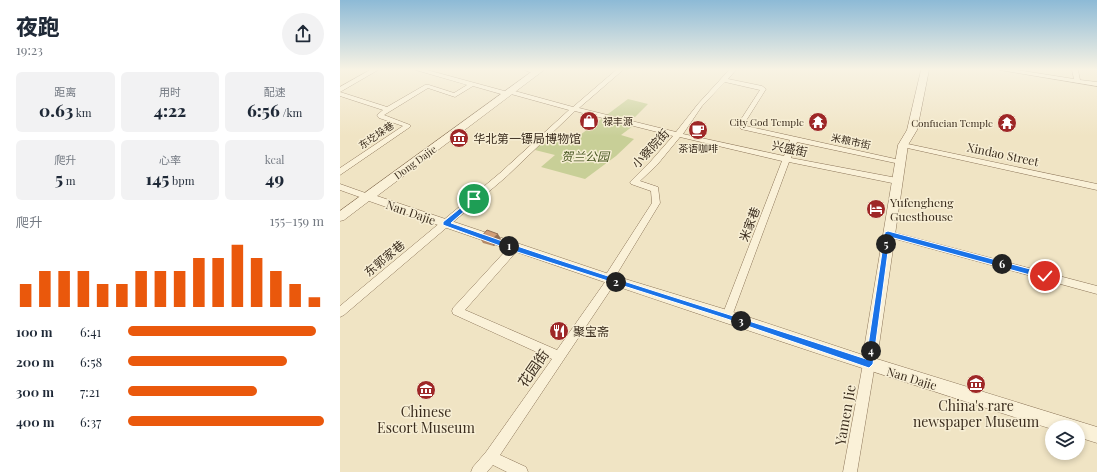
<!DOCTYPE html>
<html lang="zh">
<meta charset="utf-8">
<style>
body{margin:0;font-family:"Playfair Display","Noto Sans SC",serif;background:#f2f2f3;color:#1f2937;height:100vh;display:flex;flex-direction:column;font-size:15px;white-space:nowrap}
*{box-sizing:border-box;margin:0}
p{font-size:13px;color:#747a83}
.icon{flex:none;width:22px;height:22px;fill:none;stroke:currentColor;stroke-width:2;stroke-linecap:round;stroke-linejoin:round}
.map{position:relative;flex:1;overflow:hidden}
.panel{display:flex;flex-direction:column;background:#fff;width:340px}
.panel>*{flex:none}
.tools{position:absolute;left:705px;top:420px;display:grid;gap:8px}
.tools a{display:grid;place-items:center;width:40px;height:40px;border-radius:50%;background:#fff;box-shadow:0 2px 6px #0003;font-size:20px}
.pin{position:absolute;display:grid;place-items:center;width:34px;height:34px;color:#fff;margin:-17px;border:2px solid #fff;border-radius:50%;box-shadow:0 1px 4px #0007}
.km{position:absolute;width:20px;height:20px;margin:-10px;border-radius:50%;background:#222;color:#fff;font-size:11px;line-height:20px;text-align:center}
.round{display:grid;place-items:center;flex:none;width:42px;height:42px;border-radius:21px;background:#f2f2f3}
.headline{display:flex;align-items:center;justify-content:space-between;height:68px;padding:0 16px}
h1{font-size:22px;font-weight:800;line-height:30px}
.stats{display:grid;grid-template-columns:repeat(3,1fr);gap:6px;height:68px;padding:4px 16px}
.stats div{display:grid;align-content:center;border-radius:6px;background:#f2f2f3;text-align:center}
.stats b{font-size:17px;font-weight:800}
.stats small{font-size:11px;font-weight:400}
.stats p{font-size:11px}
.chart{height:112px;padding:8px 16px}
.chart p{display:flex;justify-content:space-between}
.chart svg{width:100%;height:72px;margin-top:4px;stroke:#ea580c;stroke-width:6}
ul{padding:0 16px;list-style:none;font-size:13px}
li{display:grid;grid-template-columns:64px 48px 1fr;align-items:center;height:30px}
li i{height:10px;border-radius:5px;background:#ea580c}
main{display:flex;flex:1;min-height:0}
.map>svg:first-child{display:block}
.green{fill:#c8cf97}
.lines{fill:none;stroke-linecap:round;stroke-linejoin:round}
.minor-casing{stroke:#8c7559;stroke-width:1}
.tertiary-casing{stroke:#8c7559;stroke-width:1}
.minor{fill:#faf1d8;fill-rule:evenodd}
.tertiary{fill:#faf1d8;fill-rule:evenodd}
.wall{fill:#b38867}
.shaded-wall{fill:#926f54}
.building{fill:#d09e78;stroke:#926f54}
.route{fill:#1a73e8;stroke:#fff}
.labels{text-anchor:middle;dominant-baseline:central;stroke-width:3;stroke-linejoin:round;paint-order:stroke}
.far-poi-label{font-size:10px;fill:#3b2d1e;stroke:#f7eed4;text-anchor:end}
.far-street-label{font-size:10px;fill:#3b2d1e;stroke:#f7eed4}
.poi-label{font-size:12px;fill:#3b2d1e;stroke:#f7eed4;text-anchor:start}
.street-label{font-size:12px;fill:#3b2d1e;stroke:#f7eed4}
.park-label{font-size:12px;font-style:italic;fill:#4b5924;stroke:#f7eed4}
.near-street-label{font-size:14px;fill:#3b2d1e;stroke:#f7eed4}
.near-poi-label{font-size:14px;fill:#3b2d1e;stroke:#f7eed4}
</style>
<main>
<section class="panel">
<div class="headline"><div><h1>夜跑</h1><p>19:23</p></div><a class="round"><svg class="icon" aria-label="share" viewBox="0 0 24 24"><path d="M12 15V3M7 8l5-5 5 5M5 13v7h14v-7"/></svg></a></div>
<div class="stats">
<div><p>距离</p><b>0.63<small> km</small></b></div>
<div><p>用时</p><b>4:22</b></div>
<div><p>配速</p><b>6:56<small> /km</small></b></div>
</div>
<div class="stats">
<div><p>爬升</p><b>5<small> m</small></b></div>
<div><p>心率</p><b>145<small> bpm</small></b></div>
<div><p>kcal</p><b>49</b></div>
</div>
<div class="chart"><p><span>爬升</span>155–159 m</p>
<svg viewBox="0 0 160 44" preserveAspectRatio="none"><path d="M5 44V30M15 44V22M25 44V22M35 44V22M45 44V30M55 44V30M65 44V22M75 44V22M85 44V22M95 44V14M105 44V14M115 44V6M125 44V14M135 44V22M145 44V30M155 44V38"/></svg>
</div>
<ul>
<li><b>100 m</b>6:41<i style="width:96%"></i></li>
<li><b>200 m</b>6:58<i style="width:81%"></i></li>
<li><b>300 m</b>7:21<i style="width:66%"></i></li>
<li><b>400 m</b>6:37<i style="width:100%"></i></li>
</ul>
</section>
<div class="map">
<svg width="757" height="472" viewBox="0 0 757 472">
<rect width="100%" height="100%" fill="#f0e4c4"/>
<polygon class="green" points="288,99 308,104 295,117 291,116 284,124 293,126 281,135 294,139 276,156 245,179 201,167 215,155 195,150 209,135 227,140 236,138"/>
<g class="lines">
<g class="minor-casing">
<g id="minor">
<polygon points="30,70 38,70 0,92 0,87"/>
<path d="M76 70H87L168 92 171 90 233 107 276 70H283L239 108 336 132 358 104 389 70H396L388 79 422 86 426 89 404 124 406 126 560 160 564 162 560 164 457 142 451 158 557 178 561 181 557 184 449 162 392 316 391 319 387 321 383 319 382 316 442 161 340 137 317 165 300 181 318 187 320 203 275 277 277 280 275 283 160 455 186 467 188 472H167L153 465 147 472H131L133 467 146 452 212 359 113 314 112 311 113 308 171 245H177L179 248 177 251 125 310 217 350 265 282 263 279 265 276 312 203 311 191 291 184 290 182 311 161 333 136 235 111 166 177 4 315 0 317V306L160 173 229 110 171 94 168 96 133 86 115 97 88 88 44 115 70 125V127L0 175V168L63 126 39 118 37 115 43 110 0 96V92L47 107 85 85H89L114 93 127 85ZM385 82 420 90 398 124 401 129 450 140 444 156 343 134 362 106Z"/>
<polygon points="185,70 195,70 200,73 197,75"/>
<polygon points="660,70 677,70 734,79 732,70 738,70 740,80 757,82 757,86"/>
<polygon points="560,143 563,143 757,184 757,190 563,147 560,147"/>
<polygon points="0,184 31,195 32,197 28,200 0,190"/>
<polygon points="548,231 757,286 757,294 545,236 544,234 545,232"/>
<polygon points="529,359 533,360 535,364 517,472 503,472 523,364 525,360"/>
</g>
</g>
<g class="tertiary-casing">
<path id="tertiary" d="M194 70H204L37 196 272 275 387 310 523 355 558 145 567 130 581 70H589L577 130 568 145 537 359 757 427V443L738 437V427H712V429C483 357 256 280 29 201L4 220 0 221V211Z"/>
</g>
<use href="#minor" class="minor"/>
<use href="#tertiary" class="tertiary"/>
</g>
<polygon class="wall" points="140,238 161,239 154,246 143,243"/>
<polygon class="shaded-wall" points="158,234 161,239 154,246 150,241"/>
<polygon class="building" points="147,230 158,234 150,241 140,238"/>
<linearGradient id="sky" x2="0" y2="1"><stop stop-color="#8dbad6"/><stop offset="0.51" stop-color="#f8f3e4"/><stop offset="1" stop-color="#f8f3e4" stop-opacity="0"/></linearGradient>
<rect width="757" height="136" fill="url(#sky)"/>
<path class="route" d="M134 197 136 198V201L111 223C248 272 388 313 526 359L545 232 548 231 705 273 708 276 705 279 550 237 533 364 529 368 387 319 171 250 103 225V222Z"/>
<defs>
<g id="shop-disc" transform="scale(1)"><circle r="9.5" fill="#9e2727" stroke="#f7eed4"/><path d="M-5-2.5h2.3a2.7 3.5 0 0 1 5.4 0H5L5.5 6h-11ZM-1.5-2.5h3a1.5 2.3 0 0 0-3 0Z" fill="#fff"/></g>
<g id="temple-disc" transform="scale(1)"><circle r="9.5" fill="#9e2727" stroke="#f7eed4"/><path d="M0-6L5-2H3V0L6.5 2.5H4V6H1.5V3h-3V6H-4V2.5H-6.5L-3 0V-2H-5Z" fill="#fff"/></g>
<g id="cafe-disc" transform="scale(1)"><circle r="9.5" fill="#9e2727" stroke="#f7eed4"/><path d="M-5.5-4.5H6V0H3Q3 3.5 0 3.5H-2.5Q-5.5 3.5-5.5 0ZM3-3.2v2h1.7v-2ZM-6 4.5H4V6H-6Z" fill="#fff"/></g>
<g id="museum-disc" transform="scale(1)"><circle r="9.5" fill="#9e2727" stroke="#f7eed4"/><path d="M0-6L6-3V-2H-6V-3ZM-5-1h2V3h-2ZM-1-1h2V3h-2ZM3-1h2V3H3ZM-6 4H6V6H-6Z" fill="#fff"/></g>
<g id="hotel-disc" transform="scale(1)"><circle r="9.5" fill="#9e2727" stroke="#f7eed4"/><path d="M-6-4.5h1.5V1H6V5H4.5V3h-9V5H-6ZM-4 0a1.8 1.8 0 1 1 3.6 0ZM.5 0V-2.5h3Q6-2.5 6 0Z" fill="#fff"/></g>
<g id="restaurant-disc" transform="scale(1)"><circle r="9.5" fill="#9e2727" stroke="#f7eed4"/><path d="M-5-6h1v4h1v-4h1v4h1v-4h1v5L-1.5 .5V6h-2V.5L-5-1ZM5-6V6H3V1.5H1.5Q1.5-4 5-6Z" fill="#fff"/></g>
</defs>
<g fill-rule="evenodd">
<use href="#shop-disc" x="249" y="121"/>
<use href="#temple-disc" x="478" y="122"/>
<use href="#temple-disc" x="667" y="123"/>
<use href="#cafe-disc" x="358" y="130"/>
<use href="#museum-disc" x="119" y="138"/>
<use href="#hotel-disc" x="536" y="209"/>
<use href="#restaurant-disc" x="219" y="331"/>
<use href="#museum-disc" x="636" y="384"/>
<use href="#museum-disc" x="86" y="390"/>
</g>
<g class="labels">
<g class="far-poi-label">
<text x="263" y="121" text-anchor="start">禄丰源</text>
<text x="464" y="122">City God Temple</text>
<text x="653" y="123">Confucian Temple</text>
<text x="358" y="148" text-anchor="middle">茶语咖啡</text>
</g>
<g class="far-street-label">
<text transform="translate(36 135) rotate(-34)">东圪垛巷</text>
<text transform="translate(511 141) rotate(12)">米粮市街</text>
<text transform="translate(75 162) rotate(-36)">Dong Dajie</text>
</g>
<g class="poi-label">
<text x="133" y="138">华北第一镖局博物馆</text>
<text x="550" y="202">Yufengheng<tspan x="550" dy="14">Guesthouse</tspan></text>
<text x="233" y="331">聚宝斋</text>
</g>
<g class="street-label">
<text transform="translate(310 148) rotate(-47)">小察院街</text>
<text transform="translate(450 148) rotate(12)">兴盛街</text>
<text transform="translate(663 154) rotate(12)">Xindao Street</text>
<text transform="translate(71 212) rotate(19)">Nan Dajie</text>
<text transform="translate(409 224) rotate(-69)">米家巷</text>
<text transform="translate(44 258) rotate(-40)">东郭家巷</text>
<text transform="translate(572 378) rotate(17)">Nan Dajie</text>
</g>
<g class="park-label">
<text x="245" y="156">贺兰公园</text>
</g>
<g class="near-street-label">
<text transform="translate(193 368) rotate(-55)">花园街</text>
<text transform="translate(505 415) rotate(-80)">Yamen Jie</text>
</g>
<g class="near-poi-label">
<text x="636" y="405">China's rare<tspan x="636" dy="16">newspaper Museum</tspan></text>
<text x="86" y="411">Chinese<tspan x="86" dy="16">Escort Museum</tspan></text>
</g>
</g>
</svg>
<div class="tools">
<a><svg class="icon" aria-label="layers" viewBox="0 0 24 24"><path d="M12 4l9 5-9 5-9-5zM3 14l9 5 9-5"/></svg></a>
</div>
<div class="pin" style="left:134px;top:199px;background:#1e9e55"><svg class="icon" aria-label="arrive" viewBox="0 0 24 24"><path d="M6 21V4h12l-3 4 3 4H6"/></svg></div>
<div class="pin" style="left:705px;top:276px;background:#d93025"><svg class="icon" aria-label="check" viewBox="0 0 24 24"><path d="M5 12l5 5 9-10"/></svg></div>
<b class="km" style="left:169px;top:246px">1</b>
<b class="km" style="left:276px;top:282px">2</b>
<b class="km" style="left:401px;top:321px">3</b>
<b class="km" style="left:531px;top:351px">4</b>
<b class="km" style="left:546px;top:244px">5</b>
<b class="km" style="left:662px;top:264px">6</b>
</div>
</main>
